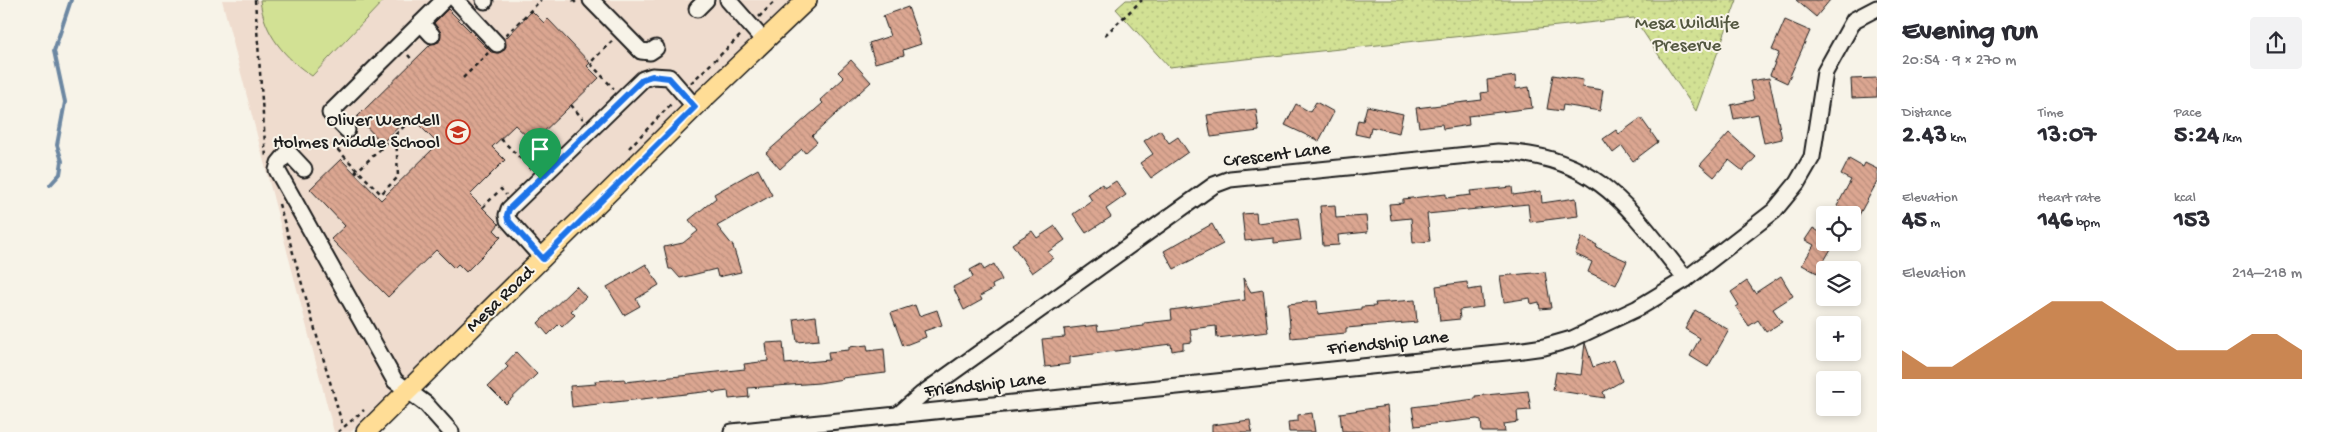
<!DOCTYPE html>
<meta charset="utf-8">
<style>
body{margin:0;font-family:"Gochi Hand",sans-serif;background:#f2f2f3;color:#2b2b33;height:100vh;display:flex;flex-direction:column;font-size:19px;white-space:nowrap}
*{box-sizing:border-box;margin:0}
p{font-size:16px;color:#7c7c81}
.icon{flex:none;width:28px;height:28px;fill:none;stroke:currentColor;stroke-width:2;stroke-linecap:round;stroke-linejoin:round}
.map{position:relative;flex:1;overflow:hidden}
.details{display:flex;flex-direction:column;background:#fff;width:450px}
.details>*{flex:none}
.controls{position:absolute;left:1816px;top:206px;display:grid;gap:10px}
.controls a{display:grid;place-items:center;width:45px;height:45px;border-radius:5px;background:#fff;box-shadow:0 2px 8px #0003;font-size:25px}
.pin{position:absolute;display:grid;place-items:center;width:42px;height:42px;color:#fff;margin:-51px -21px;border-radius:50% 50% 50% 0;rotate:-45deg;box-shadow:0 0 5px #0007}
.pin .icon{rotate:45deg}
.round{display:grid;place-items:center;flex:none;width:52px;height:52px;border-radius:5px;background:#f2f2f3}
.head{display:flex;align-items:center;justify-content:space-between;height:85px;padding:0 25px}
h1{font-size:28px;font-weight:700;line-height:38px}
.figures{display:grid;grid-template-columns:repeat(3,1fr);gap:8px;height:85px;padding:5px 25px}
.figures div{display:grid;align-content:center}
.figures b{font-size:25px;font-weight:700}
.figures small{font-size:14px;font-weight:400}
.figures p{font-size:14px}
.chart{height:140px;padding:10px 25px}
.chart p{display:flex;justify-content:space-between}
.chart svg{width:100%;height:90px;margin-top:5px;fill:#b45309;opacity:.7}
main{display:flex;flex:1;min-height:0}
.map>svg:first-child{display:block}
.built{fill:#efdcce}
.park{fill:url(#park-dots);stroke:#777e58}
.pitch{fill:#d2e194;stroke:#777e58}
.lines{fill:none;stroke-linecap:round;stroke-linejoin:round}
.stream{stroke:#6c87a2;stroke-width:4}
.building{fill:url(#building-back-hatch);stroke:#1c1c1c}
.minor-casing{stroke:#1c1c1c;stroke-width:19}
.major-casing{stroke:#1c1c1c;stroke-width:22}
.path{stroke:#1c1c1c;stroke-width:2.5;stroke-dasharray:4 4;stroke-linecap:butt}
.minor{stroke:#f7f3e8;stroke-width:15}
.major{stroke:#ffdd96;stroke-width:19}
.route-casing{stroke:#fff;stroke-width:10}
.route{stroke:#1a73e8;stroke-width:6}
.labels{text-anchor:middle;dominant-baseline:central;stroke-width:4;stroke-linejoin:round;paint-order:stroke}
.park-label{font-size:19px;fill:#535740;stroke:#f7f3e8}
.poi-label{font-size:19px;fill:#1c1c1c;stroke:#f7f3e8;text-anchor:end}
.street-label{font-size:19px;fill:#1c1c1c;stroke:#f7f3e8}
</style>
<main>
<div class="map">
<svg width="1877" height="432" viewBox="0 0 1877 432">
<defs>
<pattern id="park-dots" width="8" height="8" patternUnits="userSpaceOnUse" patternTransform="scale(1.25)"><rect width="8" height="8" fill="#d2e194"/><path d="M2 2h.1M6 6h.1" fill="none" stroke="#b4c07f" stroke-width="1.8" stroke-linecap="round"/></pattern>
<pattern id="building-back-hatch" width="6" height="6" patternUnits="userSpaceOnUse" patternTransform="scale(1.25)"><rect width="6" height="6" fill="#dba691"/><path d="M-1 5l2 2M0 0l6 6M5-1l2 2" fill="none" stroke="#bb8e7c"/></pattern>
</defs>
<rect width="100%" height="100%" fill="#f7f3e8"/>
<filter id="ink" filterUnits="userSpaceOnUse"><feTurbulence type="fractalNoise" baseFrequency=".02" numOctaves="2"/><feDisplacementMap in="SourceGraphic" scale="10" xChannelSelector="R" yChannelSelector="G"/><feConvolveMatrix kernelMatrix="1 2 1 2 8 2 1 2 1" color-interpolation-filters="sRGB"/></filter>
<g filter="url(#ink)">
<polygon class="built" points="222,0 795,0 351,432 334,432"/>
<polygon class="park" points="1126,0 1737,0 1696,111 1634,18 1169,67 1116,9"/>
<path class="pitch" d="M260 0H384L312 76C285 58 264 34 260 0Z"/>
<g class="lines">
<polyline class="stream" points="50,185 60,174 62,161 57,145 65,102 54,51 71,0"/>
</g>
<g class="building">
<polygon points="1796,0 1830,0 1816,17"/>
<polygon points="908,7 921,44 903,50 904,55 875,63 869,43 890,36 883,16"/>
<polygon points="448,9 491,52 499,53 506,47 505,39 532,11 544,23 548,19 590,63 587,66 599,78 533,142 515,125 492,147 505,160 470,195 499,224 494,230 501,237 466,272 458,264 454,268 436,250 388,297 331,239 345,226 310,189 341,159 381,200 438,144 410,116 382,143 357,117 431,44 439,42 441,33 434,23"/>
<polygon points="1785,20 1810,31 1787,83 1770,75 1779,53 1772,50"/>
<polygon points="851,60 871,82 812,136 817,142 805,153 802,149 780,169 766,153 823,103 820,100 844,78 838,72"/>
<polygon points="1553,75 1583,80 1582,87 1603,90 1600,111 1563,105 1562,111 1547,109"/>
<polygon points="1515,76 1516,89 1529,87 1532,108 1468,116 1469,125 1443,129 1442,124 1419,127 1416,108 1482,100 1481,93 1488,92 1487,80"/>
<polygon points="1769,78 1782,139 1764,143 1758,114 1734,119 1731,105 1754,100 1750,81"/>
<polygon points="1877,78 1877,97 1852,98 1851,79"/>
<polygon points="1316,102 1334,112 1319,141 1285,125 1296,104 1310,112"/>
<polygon points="1367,106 1403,114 1399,133 1371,127 1369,137 1355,134 1358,120 1363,121"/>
<polygon points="1256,109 1259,131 1211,137 1207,115"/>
<polygon points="1641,118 1658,142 1633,161 1622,146 1613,153 1603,139 1616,130 1619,134"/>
<polygon points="1160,130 1169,143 1178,137 1188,152 1151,178 1140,163 1153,154 1144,141"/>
<polygon points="1729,133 1756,157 1743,171 1729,160 1714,177 1700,165"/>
<polygon points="1849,159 1863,167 1865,163 1877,169 1877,182 1858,217 1837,206 1851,180 1841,175"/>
<polygon points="758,169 772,195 717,226 733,246 741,272 718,277 716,269 680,278 672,269 669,269 664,247 683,243 698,231 689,220 716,198 714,194"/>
<polygon points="1116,181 1126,195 1106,209 1111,217 1086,233 1073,214 1092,201 1088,194 1102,184 1105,188"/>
<polygon points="1512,187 1513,195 1541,191 1542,203 1576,198 1578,216 1530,222 1528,204 1427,214 1430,241 1413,243 1411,218 1391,220 1389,204 1403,203 1403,199 1446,194 1446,198 1471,195 1470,191"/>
<polygon points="1335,205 1336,218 1366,216 1368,232 1338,235 1339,245 1323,246 1320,206"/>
<polygon points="1256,213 1257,223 1298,218 1301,240 1274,243 1274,238 1245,241 1242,214"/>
<polygon points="1212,224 1223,244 1174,269 1164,251"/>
<polygon points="1055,226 1065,240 1048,252 1053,258 1032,273 1012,244 1032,231 1037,238"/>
<polygon points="1825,226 1825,242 1835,242 1817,273 1802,265 1814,245 1805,240 1813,228 1821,233"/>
<polygon points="1582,237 1597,245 1596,247 1627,261 1616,285 1588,272 1592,262 1575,254"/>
<polygon points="646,264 659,285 636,299 640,306 624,315 607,287"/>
<polygon points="981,264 984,270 994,264 1002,280 992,285 993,289 980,296 982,300 964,310 953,287 973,277 970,270"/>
<polygon points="1545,272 1551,308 1540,309 1539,302 1531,304 1530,298 1504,302 1500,276"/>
<polygon points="1781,276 1793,296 1773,309 1782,322 1766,332 1758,320 1749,326 1736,307 1739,305 1731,292 1747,281 1755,293"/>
<polygon points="1243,278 1251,292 1263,290 1268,332 1217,338 1216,326 1190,329 1192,342 1183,343 1183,349 1172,351 1171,344 1131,349 1070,357 1070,364 1045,367 1042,339 1065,337 1064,329 1097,325 1098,331 1144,326 1144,323 1172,320 1171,310 1245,300"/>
<polygon points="1467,282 1468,290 1481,288 1483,307 1459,310 1460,319 1440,321 1436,286"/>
<polygon points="576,286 586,297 571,311 575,315 562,327 559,324 548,335 538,323"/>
<polygon points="1415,300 1417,322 1346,328 1346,333 1291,338 1288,304 1317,301 1318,314 1361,309 1361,307 1376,306 1375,303"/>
<polygon points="915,305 919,316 937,310 942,325 924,331 926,337 903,346 891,313"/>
<polygon points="1695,310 1729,330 1708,367 1690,356 1700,338 1685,329"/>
<polygon points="816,316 819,340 797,342 794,319"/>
<polygon points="783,342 785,364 829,360 828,352 849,350 849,347 867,345 868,351 884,349 886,373 842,378 843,379 819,383 748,388 749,397 729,399 728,391 713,393 712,391 572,407 570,386 596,384 595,381 625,379 625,382 745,369 744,364 768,361 766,343"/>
<polygon points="1585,343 1593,367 1614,360 1622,381 1603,392 1605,398 1553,390 1556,372 1581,375"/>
<polygon points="516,352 537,374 506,404 488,386 508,367 505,364"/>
<polygon points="1528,391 1531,410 1517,411 1518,422 1504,424 1505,432 1482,432 1481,420 1477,419 1415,426 1412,407 1475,399 1475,396"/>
<polygon points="1387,406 1390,432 1342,431 1340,413"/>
<polygon points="1312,413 1315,432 1289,432 1288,422 1298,421 1298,415"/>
<polygon points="1250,420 1252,432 1212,432 1212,425"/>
</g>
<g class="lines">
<g class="minor-casing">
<g id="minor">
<polyline points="456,0 497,44"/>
<polyline points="484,0 485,1"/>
<polyline points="591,0 641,51 650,52 656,48"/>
<polyline points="728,0 765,42"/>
<polyline points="697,9 706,0"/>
<polyline points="421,23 432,35"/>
<polyline points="347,130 330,113 444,0"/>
<polyline points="304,169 288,152 279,163 277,170 395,381 426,404 451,432"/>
<polyline points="543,259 508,220 507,215 509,209 643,79 652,76 669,77 695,107"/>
<path d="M898 415 922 394 1214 185 1230 179 1498 152C1597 154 1630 209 1686 279"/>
<polyline points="732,432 1516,351 1544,347 1572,339 1638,308 1686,279 1774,211 1797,183 1812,157 1825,72 1854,20 1877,8"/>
</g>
</g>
<g class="major-casing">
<polyline id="major" points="366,432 695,107 807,0"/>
</g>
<g class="path">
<polyline points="255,0 266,158"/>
<polyline points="573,0 578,5"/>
<polyline points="759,17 776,0"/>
<polyline points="506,35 541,0"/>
<polyline points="1105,35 1142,0"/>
<polyline points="612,41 590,63 614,89"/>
<polyline points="408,55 413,61"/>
<polyline points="463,78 488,53"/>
<polyline points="691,83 741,35"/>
<polyline points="571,105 583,119"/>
<polyline points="501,139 531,169"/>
<polyline points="533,142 546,156"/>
<polyline points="332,144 381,194 398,177 396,133"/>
<polyline points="629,148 673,102"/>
<polyline points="355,173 413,118"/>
<polyline points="279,204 343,427"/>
<polyline points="483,207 501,189 506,195"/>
<polyline points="338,432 364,410"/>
</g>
<use href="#minor" class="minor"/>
<use href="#major" class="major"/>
</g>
</g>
<g class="lines" filter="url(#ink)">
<g class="route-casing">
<polygon id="route" points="652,76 669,78 695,107 543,259 508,220 507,215 509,209 643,79"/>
</g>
<use href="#route" class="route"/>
</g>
<defs>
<g id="school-ring" transform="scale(1.25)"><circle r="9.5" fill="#f7f3e8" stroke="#c8321e" stroke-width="1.5"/><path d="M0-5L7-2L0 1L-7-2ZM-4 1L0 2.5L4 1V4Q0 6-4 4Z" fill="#c8321e"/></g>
</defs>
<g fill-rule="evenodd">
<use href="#school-ring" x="458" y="132"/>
</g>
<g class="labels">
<g class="park-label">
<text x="1687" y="24">Mesa Wildlife<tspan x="1687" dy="22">Preserve</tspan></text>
</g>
<g class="poi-label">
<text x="440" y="121">Oliver Wendell<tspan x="440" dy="22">Holmes Middle School</tspan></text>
</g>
<g class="street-label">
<text transform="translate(1277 156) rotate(-7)">Crescent Lane</text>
<text transform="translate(501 300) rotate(-44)">Mesa Road</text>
<text transform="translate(1388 344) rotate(-6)">Friendship Lane</text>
<text transform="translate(985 386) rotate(-6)">Friendship Lane</text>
</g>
</g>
</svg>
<div class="controls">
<a><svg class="icon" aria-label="locate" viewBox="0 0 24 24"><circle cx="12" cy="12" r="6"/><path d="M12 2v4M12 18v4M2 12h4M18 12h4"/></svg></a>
<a><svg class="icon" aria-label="layers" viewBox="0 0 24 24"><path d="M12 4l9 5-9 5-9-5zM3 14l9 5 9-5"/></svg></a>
<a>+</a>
<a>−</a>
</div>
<div class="pin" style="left:540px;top:179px;background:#1e9e55"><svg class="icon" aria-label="arrive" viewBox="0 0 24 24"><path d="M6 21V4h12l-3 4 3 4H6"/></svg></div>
</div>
<section class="details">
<div class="head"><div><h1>Evening run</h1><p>20:54 · 9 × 270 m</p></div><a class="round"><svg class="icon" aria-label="share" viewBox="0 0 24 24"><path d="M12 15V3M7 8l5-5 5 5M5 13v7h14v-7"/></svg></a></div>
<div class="figures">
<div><p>Distance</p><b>2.43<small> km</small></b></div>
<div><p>Time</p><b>13:07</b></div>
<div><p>Pace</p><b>5:24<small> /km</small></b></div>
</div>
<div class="figures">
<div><p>Elevation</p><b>45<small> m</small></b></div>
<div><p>Heart rate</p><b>146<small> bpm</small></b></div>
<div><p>kcal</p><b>153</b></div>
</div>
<div class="chart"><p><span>Elevation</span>214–218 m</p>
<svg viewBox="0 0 160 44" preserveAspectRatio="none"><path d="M0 44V30L10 38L20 38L30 30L40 22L50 14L60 6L70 6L80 6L90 14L100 22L110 30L120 30L130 30L140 22L150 22L160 30V44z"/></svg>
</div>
</section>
</main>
